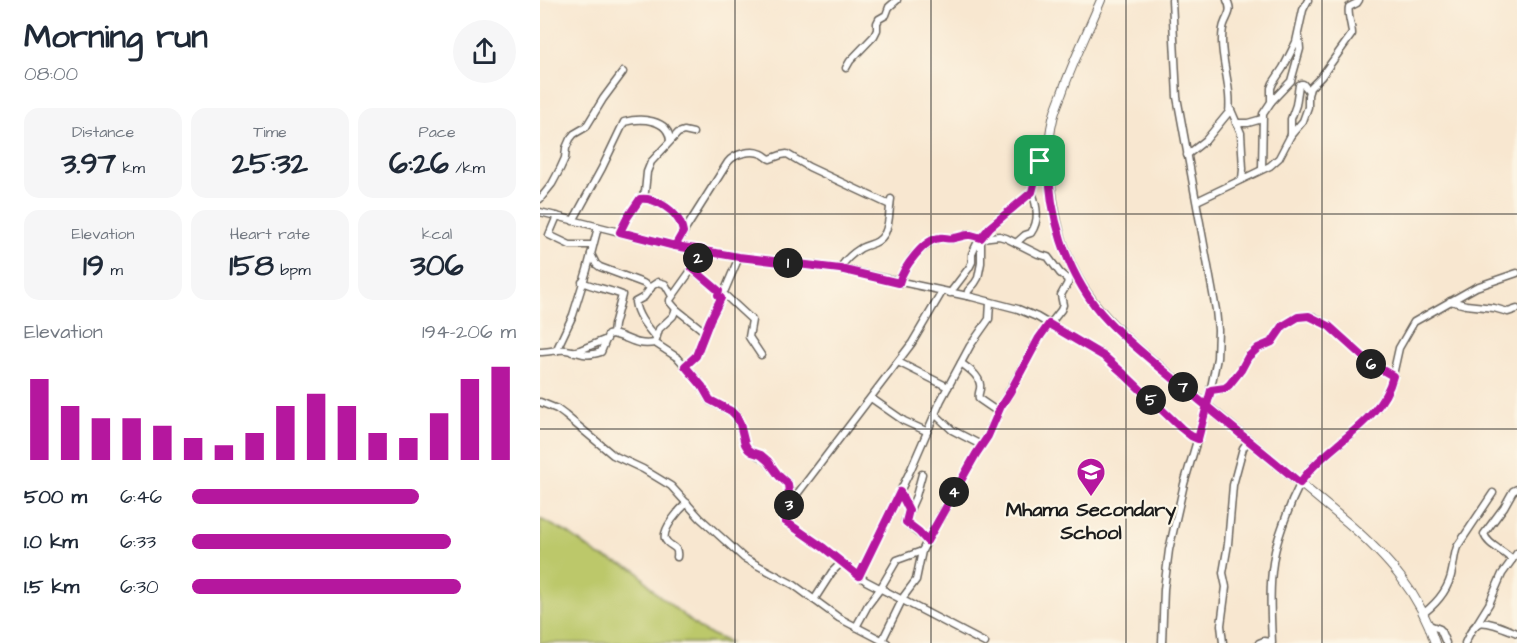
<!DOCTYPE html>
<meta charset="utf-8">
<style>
body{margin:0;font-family:"Architects Daughter",sans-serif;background:#f6f6f7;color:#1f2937;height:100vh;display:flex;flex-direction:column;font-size:22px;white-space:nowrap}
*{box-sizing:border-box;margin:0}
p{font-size:20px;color:#747a83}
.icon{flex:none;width:33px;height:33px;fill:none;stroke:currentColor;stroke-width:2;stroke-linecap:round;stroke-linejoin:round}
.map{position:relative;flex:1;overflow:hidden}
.panel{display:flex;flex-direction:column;background:#fff;width:540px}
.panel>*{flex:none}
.pin{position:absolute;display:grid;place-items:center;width:51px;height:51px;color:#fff;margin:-26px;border-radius:12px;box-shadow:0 3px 9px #0006}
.km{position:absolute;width:30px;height:30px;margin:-15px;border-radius:50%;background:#222;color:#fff;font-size:16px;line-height:30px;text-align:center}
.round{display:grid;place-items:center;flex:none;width:63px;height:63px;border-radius:32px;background:#f6f6f7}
.summary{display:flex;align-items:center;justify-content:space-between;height:102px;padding:0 24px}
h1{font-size:33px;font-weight:800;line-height:45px}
.figures{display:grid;grid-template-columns:repeat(3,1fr);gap:9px;height:102px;padding:6px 24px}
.figures div{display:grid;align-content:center;border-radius:15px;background:#f6f6f7;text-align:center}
.figures b{font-size:30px;font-weight:800}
.figures small{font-size:16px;font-weight:400}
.figures p{font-size:16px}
.chart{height:168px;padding:12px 24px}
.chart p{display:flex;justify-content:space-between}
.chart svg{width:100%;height:108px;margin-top:6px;stroke:#b5179e;stroke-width:6}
ul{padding:0 24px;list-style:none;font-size:20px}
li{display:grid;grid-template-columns:96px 72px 1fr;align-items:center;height:45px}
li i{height:15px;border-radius:8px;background:#b5179e}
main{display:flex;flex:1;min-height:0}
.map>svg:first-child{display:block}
.green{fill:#bcc86a;stroke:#6c7243;stroke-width:1.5}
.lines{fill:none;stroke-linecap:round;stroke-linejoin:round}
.minor-casing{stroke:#69635b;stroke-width:9}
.major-casing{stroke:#69635b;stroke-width:10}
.minor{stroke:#fff;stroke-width:6}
.major{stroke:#fff;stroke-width:8}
.route-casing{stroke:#fff;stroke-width:12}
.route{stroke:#b5179e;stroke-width:8}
.grid{fill:none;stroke:#1c1c1c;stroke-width:1.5;stroke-opacity:0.55}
.labels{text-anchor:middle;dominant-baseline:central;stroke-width:4.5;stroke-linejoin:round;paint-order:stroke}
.poi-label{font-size:20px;font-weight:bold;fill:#1c1c1c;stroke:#fcf5e5}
</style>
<main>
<section class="panel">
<div class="summary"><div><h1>Morning run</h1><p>08:00</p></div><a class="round"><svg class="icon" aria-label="share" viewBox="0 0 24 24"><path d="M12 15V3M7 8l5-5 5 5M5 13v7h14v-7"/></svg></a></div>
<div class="figures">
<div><p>Distance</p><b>3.97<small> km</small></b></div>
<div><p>Time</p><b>25:32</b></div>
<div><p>Pace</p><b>6:26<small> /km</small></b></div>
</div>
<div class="figures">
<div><p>Elevation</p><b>19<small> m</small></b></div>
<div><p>Heart rate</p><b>158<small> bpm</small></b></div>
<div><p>kcal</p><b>306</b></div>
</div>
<div class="chart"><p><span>Elevation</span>194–206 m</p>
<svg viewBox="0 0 160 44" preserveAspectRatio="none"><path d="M5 44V11M15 44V22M25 44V27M35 44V27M45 44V30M55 44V35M65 44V38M75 44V33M85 44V22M95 44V17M105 44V22M115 44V33M125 44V35M135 44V25M145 44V11M155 44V6"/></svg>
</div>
<ul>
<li><b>500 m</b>6:46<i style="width:70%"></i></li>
<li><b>1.0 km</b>6:33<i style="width:80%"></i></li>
<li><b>1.5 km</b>6:30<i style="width:83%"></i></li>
</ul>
</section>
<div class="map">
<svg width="977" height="643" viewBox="0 0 977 643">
<rect width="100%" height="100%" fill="#fcf5e5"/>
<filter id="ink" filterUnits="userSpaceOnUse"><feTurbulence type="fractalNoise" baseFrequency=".0167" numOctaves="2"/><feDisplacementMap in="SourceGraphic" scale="12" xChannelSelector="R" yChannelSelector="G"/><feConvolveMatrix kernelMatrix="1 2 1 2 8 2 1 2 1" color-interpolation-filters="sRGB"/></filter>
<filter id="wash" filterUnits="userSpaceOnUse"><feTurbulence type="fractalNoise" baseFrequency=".008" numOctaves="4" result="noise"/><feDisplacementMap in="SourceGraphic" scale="24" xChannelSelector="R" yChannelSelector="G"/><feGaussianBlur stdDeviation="1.35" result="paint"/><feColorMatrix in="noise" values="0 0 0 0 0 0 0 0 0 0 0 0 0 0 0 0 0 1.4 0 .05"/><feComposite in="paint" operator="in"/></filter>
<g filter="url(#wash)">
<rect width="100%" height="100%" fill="#f8e7d0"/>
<polygon class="green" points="0,519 28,533 58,555 96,570 115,592 163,631 191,643 0,643"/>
</g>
<g filter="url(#ink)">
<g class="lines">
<g class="minor-casing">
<g id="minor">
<polyline points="306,68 310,61 334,36 337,30 337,23 339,19 346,15 349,7 357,0"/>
<polyline points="731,102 751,81 760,49 759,37"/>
<polyline points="691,110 701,133 703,169 702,179"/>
<polyline points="696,123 708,123 722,119"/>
<polyline points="751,135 751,119 756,105 759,85 761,84 763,84 769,91"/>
<path d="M647 155 666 140 689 112C692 89 682 64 682 41 682 35 682 28 685 22 689 13 692 10 687 0"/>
<polyline points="722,169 723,114 731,102 731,88 733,83 743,68 756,42 763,10 768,0"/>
<polyline points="0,199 12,184 20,169 25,158 26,148 30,139 34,134 46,127 63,99 83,72"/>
<path d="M100 199C113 197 131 208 138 219 141 223 142 227 143 232"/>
<path d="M657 201 730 166 739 158 751 135 763 121 768 107V95L770 88 781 77 812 34C812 26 807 14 809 7L817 3 819 0"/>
<polyline points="0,212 135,246 199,257 300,269 432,297 478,309 497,317 565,357 583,373 641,428 651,436 658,439"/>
<polyline points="17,216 9,235 30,245 53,245"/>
<path d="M33 221 62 168 84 122C100 118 129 118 130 141"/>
<polyline points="80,232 87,218 105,192 107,172 111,162 138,133 144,131 153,133"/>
<path d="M476 243 485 235 491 233C500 220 497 206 492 192"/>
<path d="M135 246 188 162C194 154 212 149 222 154 225 155 227 158 230 159L241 155 247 154 269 167 350 205"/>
<polyline points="51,254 56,264 60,267 103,283 111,288"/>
<polyline points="152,269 179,291"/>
<path d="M300 269C304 261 313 253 321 248 331 243 338 245 345 233 350 223 349 210 351 199"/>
<path d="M42 282C55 288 68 289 82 295L74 325 73 334"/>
<polyline points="359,283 362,275 373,256 393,240 400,238 412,239 429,234 441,238 459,236 466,238 498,254 508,257 520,273 527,279 528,283"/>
<polyline points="185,290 199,257"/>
<polyline points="402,292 372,343 245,510 243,514 245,521 284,548 326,581 445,643"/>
<polyline points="410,293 429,268 432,262 432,254 440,237"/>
<polyline points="186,296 212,320 209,337 221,355"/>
<polyline points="427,296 428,291 435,283 438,278 441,263 441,240 442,236 450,227 492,192 500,161 509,148"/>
<polyline points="910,301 926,305 954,308 968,312 977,309"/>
<polyline points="136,309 165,332"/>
<path d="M116 338C107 327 97 316 95 302L104 297 112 286 118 282 125 284 132 296"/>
<polyline points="115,343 138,358 158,380 170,401 194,413 200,425 205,444 212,452 225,459 239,476 247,482 248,484 249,493 252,501"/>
<polyline points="16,351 33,315 47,270 58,227"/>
<path d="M0 352C8 352 18 349 26 350 42 352 43 358 61 352L68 335 73 334C91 338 94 346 115 343L119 329 133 316 136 309 130 302V300L152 269 163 250"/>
<polyline points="32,352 40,350 67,339"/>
<polyline points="358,362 408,387"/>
<path d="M421 363C429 369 442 377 440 389 439 392 438 395 439 399L458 412"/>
<polyline points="145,365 156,356 170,320 181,298"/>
<polyline points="671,390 685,388 689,385 701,370 708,357 718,348 732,342 743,326 758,317 769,316 774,317 789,326 830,363 853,376"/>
<polyline points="331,398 364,421 386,431"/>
<polyline points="0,402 17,409 25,415 73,455 103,469 131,486 160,518 204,558 254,585 299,618 347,643"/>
<polyline points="395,414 412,430 441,445"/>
<path d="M382 474 376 496 365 521C370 528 380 533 387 541"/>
<polyline points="360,492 369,510"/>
<path d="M137 557C139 544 129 548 125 539 122 529 140 509 147 503"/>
<path d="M972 560C964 550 948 546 944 534L964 507 973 491 977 489"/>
<polyline points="319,576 371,469 401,400 430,346 449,319 450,302"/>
<polyline points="274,600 292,572 302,562"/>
<path d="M884 613C898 602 909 589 912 571 914 563 914 555 917 547L953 493"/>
<polyline points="889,625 900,629 906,643"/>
<polyline points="936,625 949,604 962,574 977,553"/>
<polyline points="316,627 328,605 340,589 357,560 382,551"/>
<polyline points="342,641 364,596 376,580 382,551 391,533 436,454 448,436 461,406 499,338 521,310 523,305 521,295 534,272"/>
<polyline points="622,643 624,589 629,550 644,484 667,407 677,358 678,330 676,310 637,97 632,0"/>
<polyline points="683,643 681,625 686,587 683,573 688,544 693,485 703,448 709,440"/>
<polyline points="719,643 724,641 731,642"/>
<path d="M732 643C731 617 729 589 733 563 735 546 741 530 747 514 753 497 760 482 771 468L821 425 837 408 851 384 859 348 874 322 936 287 977 273"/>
<path d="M925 643C928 637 932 626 939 623 948 620 969 630 977 633"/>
</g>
</g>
<g class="major-casing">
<path id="major" d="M561 0C548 31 533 61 522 93 519 101 515 110 513 119 507 143 508 168 512 192 521 262 543 298 594 345L808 523C847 557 880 593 895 643"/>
</g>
<use href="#minor" class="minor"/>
<use href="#major" class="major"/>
</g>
</g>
<g class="lines" filter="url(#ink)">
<g class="route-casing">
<path id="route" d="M500 161 492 192 450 227 441 238C427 233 428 235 414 238 409 240 405 237 400 238 384 239 363 268 359 283L300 269 199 257 135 246 143 232C142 227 141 223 138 219 131 208 113 197 100 199L87 218 80 232 135 246 163 250 152 268 179 291 178 295 181 298 170 320 156 356 145 366 162 386 170 400 191 411 196 416 200 424 205 444 208 449 212 452 221 455 228 461 239 476 248 484 249 493 252 501 243 514 245 521 284 548 319 576 360 492 369 510 366 522 379 532 387 541 436 454 448 436 461 406 470 392 499 338 509 324 565 357 583 373 641 428 651 436 658 439 671 390 685 388 689 385 701 370 708 357 718 348 732 342 743 326 758 317 769 316 789 326 830 363 853 376C841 424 786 444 760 483 721 450 680 418 640 384 616 364 590 344 568 321 525 276 506 209 509 148L500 161"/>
</g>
<use href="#route" class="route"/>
</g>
<path class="grid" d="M195 0V643M391 0V643M586 0V643M782 0V643M0 214H977M0 429H977"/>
<defs>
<g id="school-pin" transform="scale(1.5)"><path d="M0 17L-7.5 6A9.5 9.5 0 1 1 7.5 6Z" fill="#b5179e" stroke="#fcf5e5"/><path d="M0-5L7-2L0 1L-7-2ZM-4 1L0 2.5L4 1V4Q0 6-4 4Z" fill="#fff"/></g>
</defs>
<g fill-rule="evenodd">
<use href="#school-pin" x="551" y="472"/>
</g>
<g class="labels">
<g class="poi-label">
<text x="551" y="510">Mhama Secondary<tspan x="551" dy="23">School</tspan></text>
</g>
</g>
</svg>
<div class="pin" style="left:500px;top:161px;background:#1e9e55"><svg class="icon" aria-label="arrive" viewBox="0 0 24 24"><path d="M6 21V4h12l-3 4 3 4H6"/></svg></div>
<b class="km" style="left:248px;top:263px">1</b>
<b class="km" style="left:158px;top:258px">2</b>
<b class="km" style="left:249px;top:505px">3</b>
<b class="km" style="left:414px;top:492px">4</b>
<b class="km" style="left:611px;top:400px">5</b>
<b class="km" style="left:831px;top:364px">6</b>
<b class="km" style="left:643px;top:387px">7</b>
</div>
</main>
